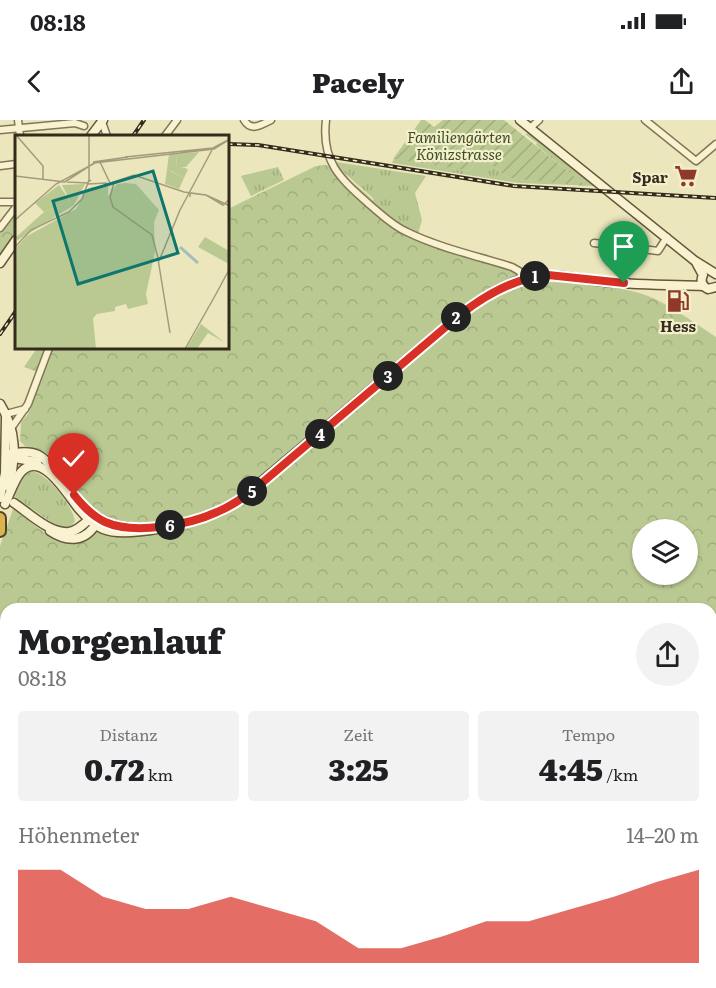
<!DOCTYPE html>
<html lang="de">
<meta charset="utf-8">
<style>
body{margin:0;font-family:Literata,serif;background:#f2f2f2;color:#202124;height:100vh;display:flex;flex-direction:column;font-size:22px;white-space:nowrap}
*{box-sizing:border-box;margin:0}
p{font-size:20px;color:#757577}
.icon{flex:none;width:33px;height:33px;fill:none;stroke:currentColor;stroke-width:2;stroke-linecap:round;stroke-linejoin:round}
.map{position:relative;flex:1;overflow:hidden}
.drawer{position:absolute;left:0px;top:483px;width:717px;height:386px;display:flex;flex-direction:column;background:#fff;border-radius:18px 18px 0 0;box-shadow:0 2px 4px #0004}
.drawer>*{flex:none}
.fabs{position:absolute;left:632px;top:399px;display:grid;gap:12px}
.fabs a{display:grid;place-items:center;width:66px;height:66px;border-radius:50%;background:#fff;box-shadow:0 2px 4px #0004;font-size:30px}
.pin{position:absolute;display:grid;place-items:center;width:51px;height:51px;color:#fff;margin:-62px -26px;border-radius:50% 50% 50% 0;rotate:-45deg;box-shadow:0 0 6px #0007}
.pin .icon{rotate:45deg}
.km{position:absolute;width:30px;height:30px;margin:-15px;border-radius:50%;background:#222;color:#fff;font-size:16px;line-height:30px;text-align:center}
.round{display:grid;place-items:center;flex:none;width:63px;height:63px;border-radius:32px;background:#f2f2f2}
.summary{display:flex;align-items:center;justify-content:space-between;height:102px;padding:0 18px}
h1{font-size:33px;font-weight:800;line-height:45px}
.stats{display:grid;grid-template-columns:repeat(3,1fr);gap:9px;height:102px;padding:6px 18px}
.stats div{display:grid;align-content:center;border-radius:6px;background:#f2f2f2;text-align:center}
.stats b{font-size:30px;font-weight:800}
.stats small{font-size:16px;font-weight:400}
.stats p{font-size:16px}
.chart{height:168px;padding:12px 18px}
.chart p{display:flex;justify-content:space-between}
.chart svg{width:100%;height:108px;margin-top:6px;fill:#d93025;opacity:.7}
.status{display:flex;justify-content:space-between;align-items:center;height:42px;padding:0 30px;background:#fff;direction:ltr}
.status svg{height:16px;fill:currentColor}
header{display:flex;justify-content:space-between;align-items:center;height:78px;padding:0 18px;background:#fff;font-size:27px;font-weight:800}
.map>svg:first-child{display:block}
.grass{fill:url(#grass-tufts)}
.forest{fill:url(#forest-crowns);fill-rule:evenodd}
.garden{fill:url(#garden-furrows)}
.pitch{fill:#bac992}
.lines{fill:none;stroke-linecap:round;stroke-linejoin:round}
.minor-casing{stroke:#837657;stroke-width:9}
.secondary-casing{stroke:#65573a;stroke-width:11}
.motorway-casing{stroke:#51432b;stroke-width:14}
.minor{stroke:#f8f2d0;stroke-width:6}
.secondary{stroke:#f8f2d0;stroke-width:8}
.motorway{stroke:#dcb44e;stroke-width:10}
.rail-casing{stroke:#332b1b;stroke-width:4}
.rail{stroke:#f4efcc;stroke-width:1.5;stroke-dasharray:4.5;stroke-linecap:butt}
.route-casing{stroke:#fff;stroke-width:12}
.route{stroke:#d93025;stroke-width:8}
.labels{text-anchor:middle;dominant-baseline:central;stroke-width:4.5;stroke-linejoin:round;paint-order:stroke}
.park-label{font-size:15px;font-style:italic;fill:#3d4f22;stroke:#f4efcc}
.poi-label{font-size:15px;font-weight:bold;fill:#332b1b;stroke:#f4efcc;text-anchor:end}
.inset-river{fill:none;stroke:#a1beba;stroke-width:3}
.inset-road{fill:none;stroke:#a29b7c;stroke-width:1.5}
.view{fill:#0f766e;fill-opacity:0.15;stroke:#0f766e;stroke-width:3}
.inset-edge{fill:none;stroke:#332b1b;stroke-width:3}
</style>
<div class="status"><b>08:18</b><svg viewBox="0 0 49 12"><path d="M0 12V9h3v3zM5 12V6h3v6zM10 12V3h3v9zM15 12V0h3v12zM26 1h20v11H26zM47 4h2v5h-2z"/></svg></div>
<header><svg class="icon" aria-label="back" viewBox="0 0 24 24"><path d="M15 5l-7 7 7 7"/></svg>Pacely<svg class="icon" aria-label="share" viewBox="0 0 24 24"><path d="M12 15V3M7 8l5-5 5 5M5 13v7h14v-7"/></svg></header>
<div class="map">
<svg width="716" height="868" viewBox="0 0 716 868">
<defs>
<pattern id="grass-tufts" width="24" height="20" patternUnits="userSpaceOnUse" patternTransform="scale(1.5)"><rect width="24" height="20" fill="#bac992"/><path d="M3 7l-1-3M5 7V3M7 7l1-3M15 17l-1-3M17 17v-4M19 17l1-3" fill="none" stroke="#a0ad7d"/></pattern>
<pattern id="forest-crowns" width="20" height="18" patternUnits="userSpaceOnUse" patternTransform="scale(1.5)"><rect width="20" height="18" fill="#bac992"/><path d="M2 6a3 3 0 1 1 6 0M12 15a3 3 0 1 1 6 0" fill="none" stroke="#a0ad7d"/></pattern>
<pattern id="garden-furrows" width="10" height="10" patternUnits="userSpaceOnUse" patternTransform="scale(1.5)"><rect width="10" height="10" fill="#bac992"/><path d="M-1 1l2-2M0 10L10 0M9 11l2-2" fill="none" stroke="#a0ad7d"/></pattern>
</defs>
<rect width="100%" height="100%" fill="#ece6bd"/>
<g class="grass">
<polygon points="529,13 596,66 518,63 392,43 394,39 469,51 481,36 508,58 584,65 536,25 537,23 525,14"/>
<polygon points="336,42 426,56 415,73 422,100 418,114 397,104 346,60 343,54 373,80 374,79 341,50"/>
<polygon points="278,47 284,60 251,76 241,56"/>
<path d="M32 351C49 354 73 387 75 401L71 407 63 408 58 407 15 377C18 365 20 356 32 351Z"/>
</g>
<g class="forest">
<path d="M328 45 347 68 392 107 412 117 513 151 529 164C556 159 622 166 648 176 669 184 696 204 716 217V868H158V863L711 862V489H6V542L0 538V426L13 389C36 405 72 442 96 410L89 388 51 336 39 329 25 326 20 321 21 302 28 294 43 254 24 247 37 228H228V89L316 46ZM642 410H687V454H642Z"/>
<polygon points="16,92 16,119 0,142 0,111"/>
<polygon points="0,615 6,621 6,737 0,738"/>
<polygon points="43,863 120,863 120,868 45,868"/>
</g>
<polygon class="garden" points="421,0 425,0 434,7 443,0 504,0 586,66 508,58 481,36 469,51 393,39"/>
<polygon class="pitch" points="6,737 6,862 43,863 45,868 0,868 0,738"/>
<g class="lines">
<g class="minor-casing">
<g id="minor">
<polyline points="18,0 20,16"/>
<path d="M244 0C251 12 261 5 271 0"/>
<path d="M326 0C321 43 341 59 370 85 382 95 393 106 407 112 440 128 477 136 512 147L519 151 525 159"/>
<polyline points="645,0 696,41 716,24"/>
<polyline points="102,2 107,16"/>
<polyline points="530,8 539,0"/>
<polyline points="0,10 75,3 84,6"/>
<polyline points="165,16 177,0"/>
<polyline points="0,46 16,44"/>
<polyline points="0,82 16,82"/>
<polyline points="0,108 16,87"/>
<polyline points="594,123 658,131 667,117"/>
<polyline points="6,294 25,289"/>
<polyline points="12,307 28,284 49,228"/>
</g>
</g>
<g class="secondary-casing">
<g id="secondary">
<polyline points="520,0 695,141 716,154"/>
<polyline points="91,16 103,0"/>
<polyline points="0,143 16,120"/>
<path d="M697 144 703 155C700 161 702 166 708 169L716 167"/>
<path d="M0 284C17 311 16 336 9 367"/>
<path d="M6 335C35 327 44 335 61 358"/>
<polyline points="9,337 37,342"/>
<polyline points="0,378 5,353 6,298"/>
<path d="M14 383C29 393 50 414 69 412 78 411 87 401 93 396"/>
<path d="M5 384C10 374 14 360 21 352 42 329 68 376 79 389 85 396 93 405 103 409 127 419 191 403 215 393 225 389 234 383 243 377L461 194C482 178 508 161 534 156 558 153 584 160 607 162 639 165 672 165 703 166"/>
<path d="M81 385C95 397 109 406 128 407"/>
<path d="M50 411C68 423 86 422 97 402"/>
</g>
</g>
<g class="motorway-casing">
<g id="motorway">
<polyline points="0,411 0,398"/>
<polyline points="0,544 6,548"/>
<polyline points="0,568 6,573"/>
<polyline points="0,579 6,584"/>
<polyline points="0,610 6,616"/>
<polyline points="136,862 136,868"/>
<polyline points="144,862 145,868"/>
</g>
</g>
<use href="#minor" class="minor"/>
<use href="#secondary" class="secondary"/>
<use href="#motorway" class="motorway"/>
<g class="rail-casing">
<g id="rail">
<polyline points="133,16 144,0"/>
<polyline points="228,24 258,25 514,66 716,78"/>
<polyline points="0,214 16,191"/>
</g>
</g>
<use href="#rail" class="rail"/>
</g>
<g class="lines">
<g class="route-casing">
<path id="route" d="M74 375C83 386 92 396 105 402 134 415 189 405 217 392 232 386 244 377 256 368L461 194C487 174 515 158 548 155L624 163"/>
</g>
<use href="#route" class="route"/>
</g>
<defs>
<g id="supermarket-bare" transform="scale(1.8)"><path d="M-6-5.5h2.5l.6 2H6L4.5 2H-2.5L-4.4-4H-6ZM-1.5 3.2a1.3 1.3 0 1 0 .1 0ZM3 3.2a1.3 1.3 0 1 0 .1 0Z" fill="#913928" stroke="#f4efcc" stroke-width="2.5" paint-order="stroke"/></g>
<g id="fuel-bare" transform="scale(1.8)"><path d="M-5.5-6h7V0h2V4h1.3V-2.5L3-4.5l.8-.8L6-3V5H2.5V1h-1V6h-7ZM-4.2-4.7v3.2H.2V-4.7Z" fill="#913928" stroke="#f4efcc" stroke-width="2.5" paint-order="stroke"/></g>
</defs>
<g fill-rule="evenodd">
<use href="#supermarket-bare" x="686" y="56"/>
<use href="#fuel-bare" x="678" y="181"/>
</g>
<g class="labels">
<g class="park-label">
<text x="459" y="16">Familiengärten<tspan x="459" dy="17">Könizstrasse</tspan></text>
</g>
<g class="poi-label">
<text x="668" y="56">Spar</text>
<text x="678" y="205" text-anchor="middle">Hess</text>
</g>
</g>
<g transform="translate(15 15)">
<rect width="214" height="214" fill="#ece6bd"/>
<path d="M184 17 171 32H166L173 34 169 43 154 35 162 32 161 19ZM186 189 209 207 193 198 182 214H171Z" fill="#bac992"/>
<path d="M110 48 121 49 144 75 139 87 140 117 131 159 133 169 113 174 111 169 100 172V176L82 179 78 183 81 214H0L2 112 12 101 61 74 74 52V58L76 52 93 51V61L102 49ZM70 49 59 70 3 105 0 103 29 77 55 66 47 50Z" fill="#bac992"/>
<path d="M154 19H161L162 33 155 36 169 43 164 54 150 49Z" fill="#bac992"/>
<path d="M44 50 55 66 29 77 20 68ZM190 102 214 116V129L183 112Z" fill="#bac992"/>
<path class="inset-river" d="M165 112 183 128"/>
<path class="inset-road" d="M1 0 28 31V44M198 13 215 4M110 22 198 13M78 27 113 22M85 27 95 48M0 41 50 47 79 28 199 14 215 4M52 47 72 48 76 45M99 48 95 62 98 72 137 100 143 123M73 49 92 48M90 50 119 40 169 57 191 60 215 71M175 62V58L191 60 208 70 215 64M0 85 41 49 80 28M0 112 16 95 54 77 67 64 74 45V0M143 124 155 198M144 126 165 75 197 15M201 159 215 133M170 214 201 159"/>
<path class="view" d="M138 36 163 118 63 149 38 66Z"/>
<rect width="214" height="214" class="inset-edge"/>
</g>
</svg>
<div class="fabs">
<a><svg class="icon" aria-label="layers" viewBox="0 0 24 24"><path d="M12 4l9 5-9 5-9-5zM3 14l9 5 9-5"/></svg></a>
</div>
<div class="pin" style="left:624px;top:163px;background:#1e9e55"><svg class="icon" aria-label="arrive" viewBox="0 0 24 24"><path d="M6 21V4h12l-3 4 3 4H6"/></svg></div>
<div class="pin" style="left:74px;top:375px;background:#d93025"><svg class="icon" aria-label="check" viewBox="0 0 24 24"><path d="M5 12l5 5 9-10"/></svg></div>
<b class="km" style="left:535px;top:156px">1</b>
<b class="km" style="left:456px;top:197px">2</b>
<b class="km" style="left:388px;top:256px">3</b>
<b class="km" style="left:320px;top:314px">4</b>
<b class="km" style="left:252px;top:371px">5</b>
<b class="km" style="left:170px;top:405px">6</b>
<section class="drawer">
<div class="summary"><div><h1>Morgenlauf</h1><p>08:18</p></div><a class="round"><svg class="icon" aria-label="share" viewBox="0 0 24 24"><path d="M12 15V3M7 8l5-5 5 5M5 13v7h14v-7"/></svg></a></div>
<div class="stats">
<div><p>Distanz</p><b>0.72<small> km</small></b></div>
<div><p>Zeit</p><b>3:25</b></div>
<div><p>Tempo</p><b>4:45<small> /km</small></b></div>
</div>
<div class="chart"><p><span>Höhenmeter</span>14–20 m</p>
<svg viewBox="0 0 160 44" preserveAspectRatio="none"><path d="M0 44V6L10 6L20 17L30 22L40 22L50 17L60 22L70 27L80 38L90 38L100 33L110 27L120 27L130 22L140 17L150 11L160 6V44z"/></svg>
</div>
</section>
</div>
